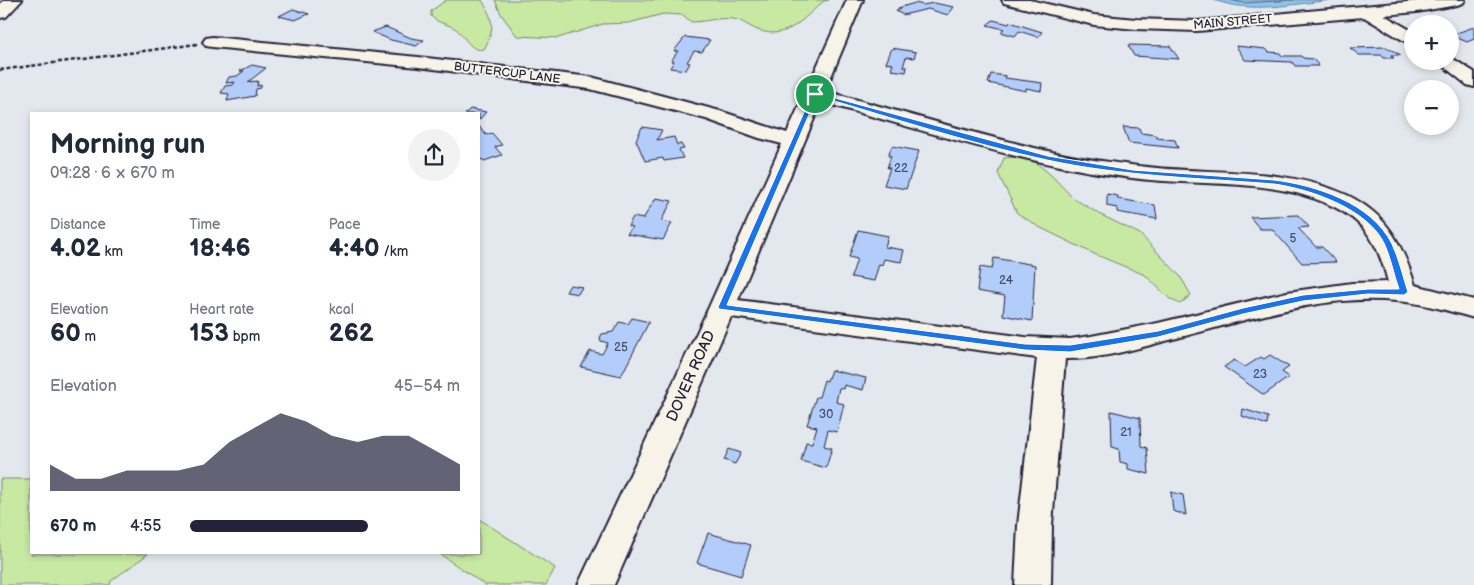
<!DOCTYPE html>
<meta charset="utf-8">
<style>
body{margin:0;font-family:"Balsamiq Sans",sans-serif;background:#f2f2f3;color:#1f2937;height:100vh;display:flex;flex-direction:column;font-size:19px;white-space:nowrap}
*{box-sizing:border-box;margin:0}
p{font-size:16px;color:#747a83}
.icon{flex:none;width:28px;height:28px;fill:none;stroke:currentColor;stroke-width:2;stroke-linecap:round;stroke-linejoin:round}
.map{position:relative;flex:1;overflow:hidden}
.drawer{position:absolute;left:30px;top:112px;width:450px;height:442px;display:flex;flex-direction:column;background:#fff;border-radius:0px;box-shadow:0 2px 8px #0003}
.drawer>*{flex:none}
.buttons{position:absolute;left:1404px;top:15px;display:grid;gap:10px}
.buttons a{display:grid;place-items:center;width:55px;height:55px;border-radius:50%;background:#fff;box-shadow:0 2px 8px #0003;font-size:25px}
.pin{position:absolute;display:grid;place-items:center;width:42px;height:42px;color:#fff;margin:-21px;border:2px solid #fff;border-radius:50%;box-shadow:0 1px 5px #0007}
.round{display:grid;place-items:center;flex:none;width:52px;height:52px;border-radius:26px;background:#f2f2f3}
.headline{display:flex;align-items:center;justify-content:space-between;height:85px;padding:0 20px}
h1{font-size:28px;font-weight:700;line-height:38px}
.metrics{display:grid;grid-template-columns:repeat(3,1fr);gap:8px;height:85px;padding:5px 20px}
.metrics div{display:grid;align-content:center}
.metrics b{font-size:25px;font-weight:700}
.metrics small{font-size:14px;font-weight:400}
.metrics p{font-size:14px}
.chart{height:140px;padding:10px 20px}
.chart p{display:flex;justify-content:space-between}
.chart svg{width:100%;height:90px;margin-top:5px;fill:#22223b;opacity:.7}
ul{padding:0 20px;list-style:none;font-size:16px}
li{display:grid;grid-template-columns:80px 60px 1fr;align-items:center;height:38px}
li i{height:12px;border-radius:6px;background:#22223b}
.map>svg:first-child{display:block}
.green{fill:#c7e9a2;stroke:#74866e}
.water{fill:#8ec4ec;stroke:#6383a5}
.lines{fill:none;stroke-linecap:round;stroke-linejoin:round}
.shore{stroke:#4d6382;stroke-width:1}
.building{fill:#b3cdfb;stroke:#22223b}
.minor-casing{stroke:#22223b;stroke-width:4}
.path{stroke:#22223b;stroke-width:2.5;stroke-dasharray:4 2.5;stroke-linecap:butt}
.minor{fill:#f7f3e8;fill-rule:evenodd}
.route{fill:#1a73e8;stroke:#fff;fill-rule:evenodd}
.labels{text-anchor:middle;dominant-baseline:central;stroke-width:4;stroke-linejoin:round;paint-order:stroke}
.far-street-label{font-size:12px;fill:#22223b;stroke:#f7f3e8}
.number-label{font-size:12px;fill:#464d6b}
.street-label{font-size:15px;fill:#22223b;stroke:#f7f3e8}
</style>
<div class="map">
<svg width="1474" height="585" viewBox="0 0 1474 585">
<rect width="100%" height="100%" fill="#e3e8ee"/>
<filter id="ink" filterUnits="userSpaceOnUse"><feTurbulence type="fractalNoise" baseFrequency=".02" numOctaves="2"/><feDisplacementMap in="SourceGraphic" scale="10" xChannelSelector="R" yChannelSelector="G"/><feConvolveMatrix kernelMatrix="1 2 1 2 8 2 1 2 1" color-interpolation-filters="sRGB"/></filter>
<g filter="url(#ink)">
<g class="green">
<path d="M446 0H482C493 19 496 29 484 49 471 53 465 36 456 29 447 23 438 24 431 16V11Z"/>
<path d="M495 0H829L824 1C803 18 788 41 758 30 749 27 742 20 733 19 718 17 705 22 691 22L683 15 663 14 629 23 603 24 558 38 517 36 501 14Z"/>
<polygon points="1013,157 1033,160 1051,175 1073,198 1101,215 1140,234 1180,276 1191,295 1180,304 1170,299 1145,275 1092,253 1039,227 1017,213 998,173 1004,158"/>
<polygon points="0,479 31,479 31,554 148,554 111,581 110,585 0,585"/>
<polygon points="479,519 555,568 546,585 485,585 440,554 479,554"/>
</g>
<path class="water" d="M1214 0H1332C1292 4 1252 14 1214 0Z"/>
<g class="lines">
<polyline class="shore" points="1230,0 1244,3 1294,0"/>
</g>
<g class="building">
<polygon points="915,3 923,5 934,3 954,7 948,15 928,9 903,15 896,11 901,9 898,8"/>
<polygon points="293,9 309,14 295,20 279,16"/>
<polygon points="993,20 1009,24 1010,22 1042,32 1038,37 1019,31 1015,36 1001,32 1004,29 987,25"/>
<polygon points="386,27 411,38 424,40 416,46 391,40 372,32"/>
<polygon points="1474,27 1474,39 1467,42 1451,35"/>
<polygon points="685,37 710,40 702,52 694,51 687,62 690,63 686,70 670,68 674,61 671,61 678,51 674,51"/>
<polygon points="1128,45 1170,46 1179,59 1134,56"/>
<polygon points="1236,46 1266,49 1269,52 1280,53 1282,56 1301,56 1303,58 1313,59 1319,66 1295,66 1292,62 1245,60"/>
<polygon points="1386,47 1401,55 1391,55 1394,58 1384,58 1381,55 1359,55 1350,48"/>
<polygon points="892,48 916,52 914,58 906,57 903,67 907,67 906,72 891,70 893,64 886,63"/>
<polygon points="252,65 266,68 248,82 258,81 257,86 261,85 261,88 256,89 255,96 227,101 229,94 221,93 225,86 233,85 235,82 226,83 229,77 237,76 244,71 240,71"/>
<polygon points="991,74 1006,76 1005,78 1042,83 1041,91 1026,88 1026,91 988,83"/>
<polygon points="470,109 486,112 479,120 479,114 465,114"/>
<polygon points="479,126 486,135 492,133 502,145 495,147 502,155 484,161 482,159 479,161"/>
<polygon points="642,127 662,130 657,140 674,137 677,145 681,144 684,149 679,150 683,158 664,161 663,158 645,161 636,140"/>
<polygon points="1123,127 1139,128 1141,133 1156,135 1157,138 1175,140 1178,148 1129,143"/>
<polygon points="892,146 919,151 906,189 884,185 890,168 887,168 891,156 888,156"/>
<polygon points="1107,194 1118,196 1118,199 1155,205 1157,219 1117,212 1117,208 1107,206"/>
<polygon points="656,198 672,201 661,221 672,223 663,240 627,234 632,227 628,226 633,217 643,219"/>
<polygon points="1298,215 1309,227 1298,228 1316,247 1322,247 1336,262 1302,263 1272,229 1260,229 1250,217"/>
<polygon points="858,230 888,236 885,247 904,250 901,262 884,259 882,265 879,264 874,281 851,277 857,259 849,257"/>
<polygon points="994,258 1035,265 1032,321 1003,315 1005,296 977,291 980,267 992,269"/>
<polygon points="570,285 582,287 578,294 566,292"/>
<polygon points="632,318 649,322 621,376 581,367 590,351 602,354 608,343 601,341 600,338 602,334 613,332 619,322 628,324"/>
<polygon points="1270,355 1289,367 1282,372 1289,377 1264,395 1224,367 1234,360 1245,367 1261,357 1264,359"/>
<polygon points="831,370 866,378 863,390 844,385 843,389 839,388 836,402 844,404 837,432 828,430 824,446 832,448 826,468 801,461 806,442 812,443 817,427 807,425 816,397 819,397 824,380 827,381"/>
<polygon points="1243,409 1268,417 1267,425 1242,416"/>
<polygon points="1111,411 1140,418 1141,446 1147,448 1149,474 1128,469 1128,464 1120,462 1119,449 1112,447"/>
<polygon points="729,449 741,453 735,464 724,460"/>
<polygon points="1171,492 1183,495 1186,515 1173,511"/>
<polygon points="708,533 751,545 741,576 697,563"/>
</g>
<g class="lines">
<g class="minor-casing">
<g id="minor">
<polygon points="5,0 22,0 6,17 0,18 0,4"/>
<path d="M847 0H863L825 91C899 111 973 134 1048 151 1075 158 1103 161 1131 165 1202 176 1279 164 1347 195 1388 215 1402 244 1415 285L1474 300V318C1449 311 1423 303 1396 301 1322 294 1248 320 1177 338 1141 347 1102 360 1065 359L1052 525 1051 585H1015L1018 525 1037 358 731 317 614 585H578L709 307 782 144 759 138 706 119 590 89 418 67 212 47 206 46 203 42 206 38 212 37 418 57 591 77 720 111 787 133ZM821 102C924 130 1026 165 1132 178 1196 187 1270 177 1330 205 1367 222 1378 244 1388 282L1352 283 1287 292 1158 323 1091 336 1070 339 1025 337 738 300Z"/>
<polygon points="1002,0 1030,0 1094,15 1136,19 1197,21 1429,0 1465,0 1463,3 1457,5 1417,12 1384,15 1412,31 1412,43 1406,42 1364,17 1197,31 1136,29 1094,25 1004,3"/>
<polygon points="1450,57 1474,72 1474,87 1467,85 1437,61 1450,61"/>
</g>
</g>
<polyline class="path" points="0,70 197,44"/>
<use href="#minor" class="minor"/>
</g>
</g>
<path class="route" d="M813 92 1048 156 1133 170 1274 180C1315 185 1372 203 1392 244 1399 259 1403 277 1408 292L1404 295 1368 294 1303 301 1243 314 1158 337 1070 352 1025 350 719 309 718 307ZM817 96C893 118 969 143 1047 160 1121 176 1198 178 1274 184 1310 189 1369 209 1385 245 1391 259 1394 275 1399 289H1368L1303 295 1243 308 1158 331 1070 345 1025 344 727 305Z"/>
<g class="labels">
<g class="far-street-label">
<text transform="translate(1233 22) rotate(-5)">MAIN STREET</text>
<text transform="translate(507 73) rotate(7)">BUTTERCUP LANE</text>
</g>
<g class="number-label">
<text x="901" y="168">22</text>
<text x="1293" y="238">5</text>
<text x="1006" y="280">24</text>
<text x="621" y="347">25</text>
<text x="1260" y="374">23</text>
<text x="826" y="414">30</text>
<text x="1126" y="432">21</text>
</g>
<g class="street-label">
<text transform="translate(691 376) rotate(-66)">DOVER ROAD</text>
</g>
</g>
</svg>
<div class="buttons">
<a>+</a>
<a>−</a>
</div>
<div class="pin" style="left:815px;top:94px;background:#1e9e55"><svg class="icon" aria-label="arrive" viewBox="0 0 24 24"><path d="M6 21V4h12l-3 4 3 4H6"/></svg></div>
<section class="drawer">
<div class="headline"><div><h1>Morning run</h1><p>09:28 · 6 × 670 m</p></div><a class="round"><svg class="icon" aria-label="share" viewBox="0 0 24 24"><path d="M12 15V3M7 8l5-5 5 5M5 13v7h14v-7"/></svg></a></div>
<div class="metrics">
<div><p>Distance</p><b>4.02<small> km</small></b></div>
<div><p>Time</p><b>18:46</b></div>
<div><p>Pace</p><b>4:40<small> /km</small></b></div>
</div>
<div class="metrics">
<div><p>Elevation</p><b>60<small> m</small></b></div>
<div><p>Heart rate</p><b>153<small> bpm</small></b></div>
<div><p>kcal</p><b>262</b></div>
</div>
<div class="chart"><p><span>Elevation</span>45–54 m</p>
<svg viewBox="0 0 160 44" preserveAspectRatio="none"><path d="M0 44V31L10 38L20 38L30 34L40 34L50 34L60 31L70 20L80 13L90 6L100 10L110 17L120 20L130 17L140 17L150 24L160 31V44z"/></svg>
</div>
<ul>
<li><b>670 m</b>4:55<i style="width:66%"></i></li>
</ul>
</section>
</div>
